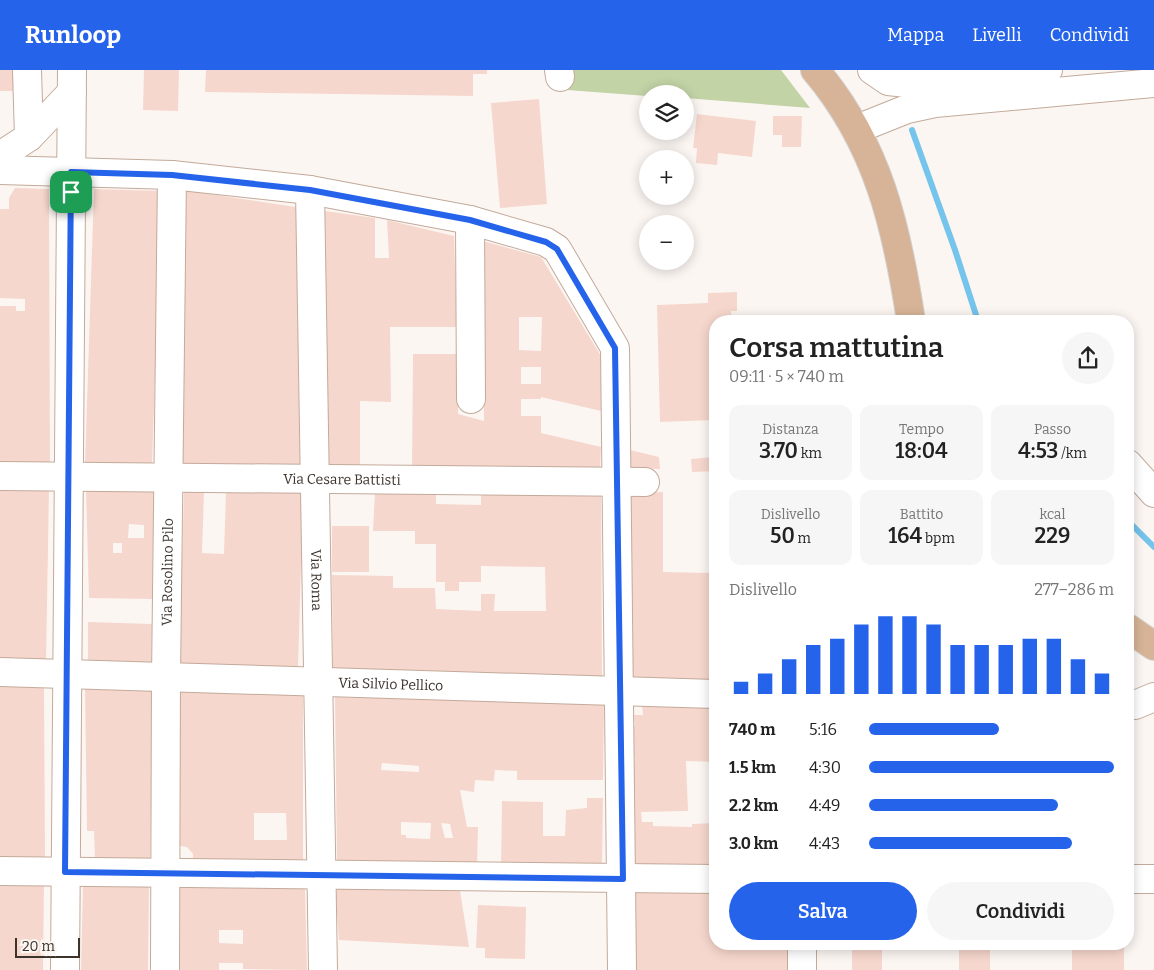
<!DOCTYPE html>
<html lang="it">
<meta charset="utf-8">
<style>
body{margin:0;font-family:Bitter,serif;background:#f6f6f6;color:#222;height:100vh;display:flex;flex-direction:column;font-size:19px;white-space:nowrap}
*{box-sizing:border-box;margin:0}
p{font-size:16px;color:#767676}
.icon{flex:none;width:28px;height:28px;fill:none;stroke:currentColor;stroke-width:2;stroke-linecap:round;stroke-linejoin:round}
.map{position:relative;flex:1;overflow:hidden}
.panel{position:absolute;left:709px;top:245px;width:425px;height:635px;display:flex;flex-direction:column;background:#fff;border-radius:20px;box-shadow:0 2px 12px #0003}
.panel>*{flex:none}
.controls{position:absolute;left:639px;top:15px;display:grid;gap:10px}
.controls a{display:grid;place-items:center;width:55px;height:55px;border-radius:50%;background:#fff;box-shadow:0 2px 12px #0003;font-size:25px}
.scale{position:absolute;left:15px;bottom:12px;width:65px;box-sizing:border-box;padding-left:5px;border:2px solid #3d332d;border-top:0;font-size:14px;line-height:18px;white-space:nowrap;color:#3d332d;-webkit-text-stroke:4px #fcf6f3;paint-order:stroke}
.pin{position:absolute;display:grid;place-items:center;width:42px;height:42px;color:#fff;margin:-21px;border-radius:10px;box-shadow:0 2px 8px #0006}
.round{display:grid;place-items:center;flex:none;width:52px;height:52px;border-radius:26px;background:#f6f6f6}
.headline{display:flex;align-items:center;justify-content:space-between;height:85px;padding:0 20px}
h1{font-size:28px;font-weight:600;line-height:38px}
.stats{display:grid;grid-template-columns:repeat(3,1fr);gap:8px;height:85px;padding:5px 20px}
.stats div{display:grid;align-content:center;border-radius:12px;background:#f6f6f6;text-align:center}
.stats b{font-size:21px;font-weight:600}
.stats small{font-size:14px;font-weight:400}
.stats p{font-size:14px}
.chart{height:140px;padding:10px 20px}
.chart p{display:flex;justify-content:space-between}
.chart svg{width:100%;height:90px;margin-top:5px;stroke:#2563eb;stroke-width:6}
.cta{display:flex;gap:10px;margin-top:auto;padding:10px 20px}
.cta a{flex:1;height:58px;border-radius:30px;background:#2563eb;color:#fff;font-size:20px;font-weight:600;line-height:58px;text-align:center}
.cta a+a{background:#f6f6f6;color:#222}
ul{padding:0 20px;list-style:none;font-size:16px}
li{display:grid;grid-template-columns:80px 60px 1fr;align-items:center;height:38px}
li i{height:12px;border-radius:6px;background:#2563eb}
header{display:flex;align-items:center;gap:30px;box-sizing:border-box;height:70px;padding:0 25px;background:#2563eb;color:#fff}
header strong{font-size:24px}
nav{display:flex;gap:28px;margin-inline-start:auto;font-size:18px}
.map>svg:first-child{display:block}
.green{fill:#c2d3a6}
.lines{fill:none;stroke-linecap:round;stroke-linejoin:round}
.stream{stroke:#74c4ec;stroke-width:6}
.building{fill:#f6d7cd;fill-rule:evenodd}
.minor-casing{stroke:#c3aa9a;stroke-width:30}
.major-casing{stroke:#d4d2d1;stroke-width:30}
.minor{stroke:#fff;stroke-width:28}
.major{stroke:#d7b497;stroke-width:28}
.route-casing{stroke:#fff;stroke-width:10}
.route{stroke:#2563eb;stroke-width:6}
.labels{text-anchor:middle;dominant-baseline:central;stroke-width:4.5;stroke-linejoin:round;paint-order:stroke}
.street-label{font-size:14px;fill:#3d332d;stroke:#fcf6f3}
</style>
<header>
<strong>Runloop</strong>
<nav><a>Mappa</a><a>Livelli</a><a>Condividi</a></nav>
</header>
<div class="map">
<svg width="1154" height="900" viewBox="0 0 1154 900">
<rect width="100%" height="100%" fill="#fcf6f3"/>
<polygon class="green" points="565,0 781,0 810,38 685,28 685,24 648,24 647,26 567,20"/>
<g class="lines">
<g class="stream">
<polyline points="912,60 955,180 978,251"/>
<polyline points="1128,451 1154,477"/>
</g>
</g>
<g class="building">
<rect x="0" y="0" width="27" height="21"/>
<polygon points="144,0 179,0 178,41 143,40"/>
<polygon points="206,0 487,0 487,4 473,4 473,26 205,22"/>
<polygon points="539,29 547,134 500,138 491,33"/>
<polygon points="697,44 756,51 752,87 718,83 717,95 696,93 697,78 693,78"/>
<polygon points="773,46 802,46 801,77 782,77 782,65 773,65"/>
<polygon points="15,118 49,119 50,394 0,394 0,236 16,236 16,241 25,241 25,229 0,228 0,139 9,139 9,128"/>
<polygon points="94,119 161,121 152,396 85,394"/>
<polygon points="183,120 296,137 300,397 183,397"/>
<polygon points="325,141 375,148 375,188 389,188 387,150 454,166 457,257 390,257 391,332 360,331 360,397 328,397"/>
<path d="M483 171 541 187 601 286V341L541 327V329H521V346H541V363L601 377 600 399 412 398 413 284H458V344L484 351ZM519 247H542L541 281 519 280ZM521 297H541V314H521Z"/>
<polygon points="737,222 737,241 731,241 732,251 715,251 715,350 660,352 657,235 708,233 708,223"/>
<polygon points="630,380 659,387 660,399 629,398"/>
<polygon points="715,387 715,401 692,402 691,389"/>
<polygon points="0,419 49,419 46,591 0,591"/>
<path d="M86 420 154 421 152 529 89 528ZM129 454 144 455V468H128ZM113 473H122V483H113Z"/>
<polygon points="184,421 204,421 202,483 224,484 226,421 303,422 298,599 179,597"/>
<polygon points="375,422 436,422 436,434 481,435 481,423 601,424 602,607 333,600 332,505 393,506 393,518 435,518 436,539 481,541 481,524 495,524 494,541 546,541 545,497 481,496 481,512 459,512 459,521 445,521 445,512 436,512 436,474 415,474 415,461 373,461"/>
<polygon points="663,422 663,502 715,503 715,611 632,608 628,423"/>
<rect x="332" y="456" width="37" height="46"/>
<polygon points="88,552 152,554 151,596 88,594"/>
<polygon points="0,616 44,616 45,789 0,789"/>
<polygon points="85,619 153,619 150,790 95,790 94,761 87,761"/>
<path d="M180 622 303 625V792L193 791V784L187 777 180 776ZM254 743H286L287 770H254Z"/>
<path d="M335 627 604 633 603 710H517V701L495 700 494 711 475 710 474 722 460 720 467 757H478L477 796 337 794ZM382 693 419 696V702L381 700ZM401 752 431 753 430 769 406 768V765H401ZM441 753 450 754 453 768H445Z"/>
<polygon points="642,634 715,635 715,692 686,691 688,741 641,742 642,752 653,752 653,756 692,757 692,754 715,753 715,799 633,798 631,691 635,691 630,657 635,656 634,645 643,645"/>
<polygon points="587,728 603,728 602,797 501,796 502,731 543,732 543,766 565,766 566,740 587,738"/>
<polygon points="0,812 44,813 43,900 0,900"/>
<polygon points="83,815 149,817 148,900 81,900"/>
<path d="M178 816 305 818 307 900 243 899V893H219V900H178ZM219 860H243V874L219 873Z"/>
<polygon points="335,817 460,821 469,877 339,870"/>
<polygon points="632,822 715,823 715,874 790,874 790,900 633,900"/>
<polygon points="478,835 526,837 525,889 485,888 485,878 476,878"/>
<rect x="852" y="874" width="30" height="26"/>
<rect x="959" y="874" width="31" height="26"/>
<rect x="1072" y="874" width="52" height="26"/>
</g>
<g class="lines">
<g class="minor-casing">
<g id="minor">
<polyline points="27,0 29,67"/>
<polyline points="559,0 560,7"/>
<polyline points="872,0 888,11 907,13 960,5 1048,0"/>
<polyline points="857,59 907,39 935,33 1154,13"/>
<polyline points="0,86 29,67 72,22"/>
<polyline points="0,100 172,105 310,120 470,150 546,172 557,179 615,278 622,900"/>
<path id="s1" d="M310 120 323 900"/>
<polyline points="470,150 471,329"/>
<polyline points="1128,394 1154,423"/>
<path id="s2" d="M0 406 645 412"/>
<path id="s3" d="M0 602 715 624"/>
<polyline points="1128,635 1135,635 1154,627"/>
<polyline points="0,801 715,809"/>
<polyline points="1128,809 1154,809"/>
<polyline points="802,874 802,900"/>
<polyline points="65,900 72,0"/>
<path id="s4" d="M165 900 166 607 172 105"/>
</g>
</g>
<g class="major-casing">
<g id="major">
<path d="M815 0C878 74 897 158 911 251"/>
<polyline points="1128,558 1154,576"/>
</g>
</g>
<use href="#minor" class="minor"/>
<use href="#major" class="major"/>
</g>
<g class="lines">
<g class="route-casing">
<polygon id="route" points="71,102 172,105 310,120 470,150 546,172 557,179 615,278 623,809 65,802"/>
</g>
<use href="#route" class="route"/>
</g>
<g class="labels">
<g class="street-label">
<text stroke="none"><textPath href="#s2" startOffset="342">Via Cesare Battisti</textPath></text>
<text stroke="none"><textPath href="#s4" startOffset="398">Via Rosolino Pilo</textPath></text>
<text stroke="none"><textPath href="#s1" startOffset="390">Via Roma</textPath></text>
<text stroke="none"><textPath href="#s3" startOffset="391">Via Silvio Pellico</textPath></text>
</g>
</g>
</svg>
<div class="controls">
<a><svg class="icon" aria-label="layers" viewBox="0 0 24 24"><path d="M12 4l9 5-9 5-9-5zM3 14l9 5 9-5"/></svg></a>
<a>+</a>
<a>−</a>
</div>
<div class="scale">20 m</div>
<div class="pin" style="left:71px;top:122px;background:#1e9e55"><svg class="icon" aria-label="arrive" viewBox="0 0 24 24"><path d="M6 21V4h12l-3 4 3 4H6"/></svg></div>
<section class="panel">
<div class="headline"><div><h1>Corsa mattutina</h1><p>09:11 · 5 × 740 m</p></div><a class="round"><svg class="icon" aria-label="share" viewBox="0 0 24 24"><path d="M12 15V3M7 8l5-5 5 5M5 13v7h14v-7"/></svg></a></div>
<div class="stats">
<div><p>Distanza</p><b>3.70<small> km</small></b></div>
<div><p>Tempo</p><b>18:04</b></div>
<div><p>Passo</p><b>4:53<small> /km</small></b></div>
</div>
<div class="stats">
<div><p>Dislivello</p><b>50<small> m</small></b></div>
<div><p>Battito</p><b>164<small> bpm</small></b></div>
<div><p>kcal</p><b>229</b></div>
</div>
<div class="chart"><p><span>Dislivello</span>277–286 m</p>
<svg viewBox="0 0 160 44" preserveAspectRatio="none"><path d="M5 44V38M15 44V34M25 44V27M35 44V20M45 44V17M55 44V10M65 44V6M75 44V6M85 44V10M95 44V20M105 44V20M115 44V20M125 44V17M135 44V17M145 44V27M155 44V34"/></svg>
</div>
<ul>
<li><b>740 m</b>5:16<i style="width:53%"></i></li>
<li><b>1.5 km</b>4:30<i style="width:100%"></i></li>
<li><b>2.2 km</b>4:49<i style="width:77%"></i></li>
<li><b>3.0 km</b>4:43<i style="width:83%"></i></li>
</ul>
<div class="cta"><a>Salva</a><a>Condividi</a></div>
</section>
</div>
